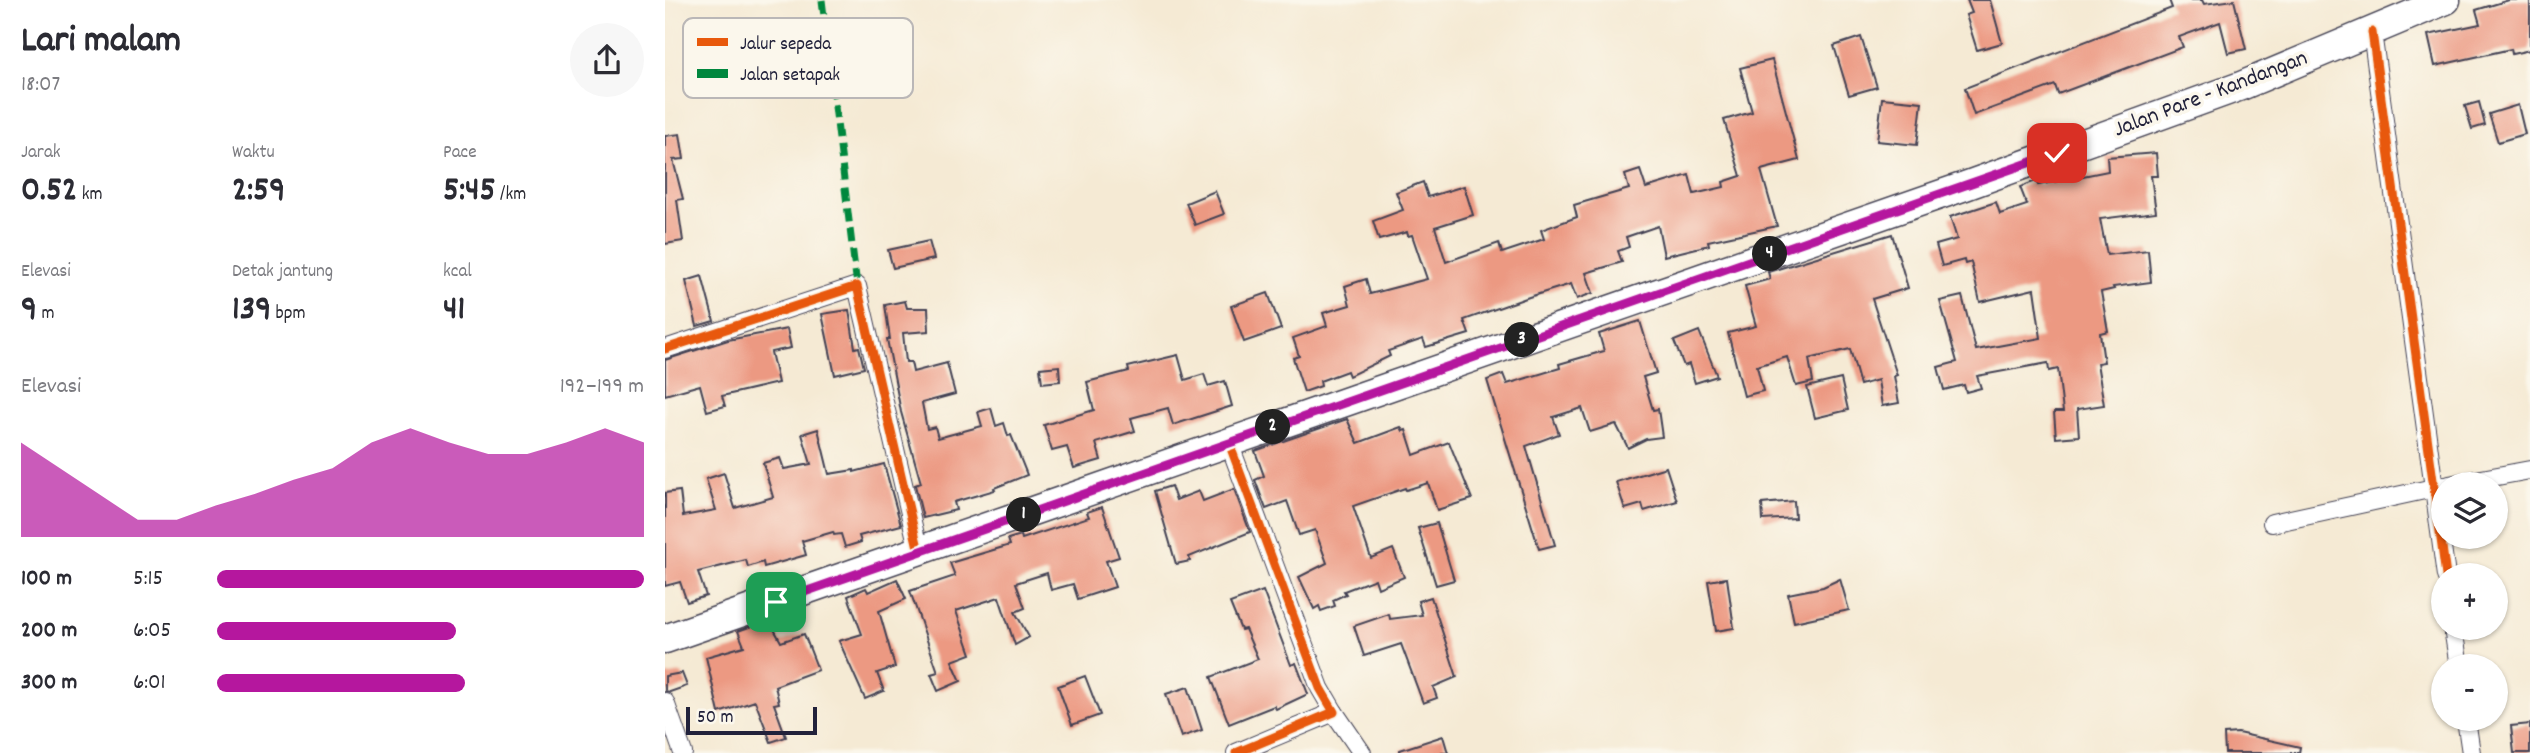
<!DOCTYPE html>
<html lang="id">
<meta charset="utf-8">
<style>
body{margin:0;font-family:Dekko,sans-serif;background:#f7f7f7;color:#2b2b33;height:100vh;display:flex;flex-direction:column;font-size:26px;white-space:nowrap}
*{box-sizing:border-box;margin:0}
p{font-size:23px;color:#7c7c81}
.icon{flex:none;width:38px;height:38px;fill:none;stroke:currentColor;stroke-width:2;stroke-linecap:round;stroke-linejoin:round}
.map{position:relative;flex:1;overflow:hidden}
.sheet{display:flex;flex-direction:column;background:#fff;width:665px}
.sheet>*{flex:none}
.tools{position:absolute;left:1766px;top:472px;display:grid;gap:14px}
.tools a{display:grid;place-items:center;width:77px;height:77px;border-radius:50%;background:#fff;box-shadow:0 2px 5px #0004;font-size:35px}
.scale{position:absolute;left:21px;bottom:18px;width:131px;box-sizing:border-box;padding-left:7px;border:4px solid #22223b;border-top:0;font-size:19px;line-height:24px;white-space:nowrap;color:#22223b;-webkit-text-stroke:5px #fbf7ec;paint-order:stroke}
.pin{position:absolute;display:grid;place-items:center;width:60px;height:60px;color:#fff;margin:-30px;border-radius:14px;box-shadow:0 4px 10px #0006}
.km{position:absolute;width:35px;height:35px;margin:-18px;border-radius:50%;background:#222;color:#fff;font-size:19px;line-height:35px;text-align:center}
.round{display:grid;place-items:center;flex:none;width:74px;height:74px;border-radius:37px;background:#f7f7f7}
.headline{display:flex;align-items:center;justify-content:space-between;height:119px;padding:0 21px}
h1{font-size:38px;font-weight:700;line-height:52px}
.stats{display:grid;grid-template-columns:repeat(3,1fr);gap:10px;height:119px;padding:7px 21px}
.stats div{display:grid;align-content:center}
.stats b{font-size:35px;font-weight:700}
.stats small{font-size:19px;font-weight:400}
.stats p{font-size:19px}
.chart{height:196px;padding:14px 21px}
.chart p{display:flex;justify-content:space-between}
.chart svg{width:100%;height:126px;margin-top:7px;fill:#b5179e;opacity:.7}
ul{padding:0 21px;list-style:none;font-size:23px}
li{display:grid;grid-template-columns:112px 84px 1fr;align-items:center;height:52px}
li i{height:18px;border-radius:9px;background:#b5179e}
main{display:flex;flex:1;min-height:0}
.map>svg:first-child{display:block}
.building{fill:#ec9982}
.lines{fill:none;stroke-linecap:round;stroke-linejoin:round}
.street-casing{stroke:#424052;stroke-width:20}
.primary-casing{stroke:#424052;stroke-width:31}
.street{stroke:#fff;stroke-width:18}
.primary{stroke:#fff;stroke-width:28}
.quiet{stroke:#00873e;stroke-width:7;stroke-dasharray:14 7;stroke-linecap:butt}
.cycleway-casing{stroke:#fbf7ec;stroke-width:13}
.cycleway{stroke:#e8590c;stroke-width:9}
.route-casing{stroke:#fff;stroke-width:14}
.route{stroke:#b5179e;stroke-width:9}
.labels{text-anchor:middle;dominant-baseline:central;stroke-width:7;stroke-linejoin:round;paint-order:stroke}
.street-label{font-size:23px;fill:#22223b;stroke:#fbf7ec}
.key{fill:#fbf7ec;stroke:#bab7b7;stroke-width:2}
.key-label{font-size:19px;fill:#22223b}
</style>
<main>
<section class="sheet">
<div class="headline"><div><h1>Lari malam</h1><p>18:07</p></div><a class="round"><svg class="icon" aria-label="share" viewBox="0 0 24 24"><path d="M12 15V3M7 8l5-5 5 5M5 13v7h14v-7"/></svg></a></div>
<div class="stats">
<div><p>Jarak</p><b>0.52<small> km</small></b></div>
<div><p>Waktu</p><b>2:59</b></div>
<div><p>Pace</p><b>5:45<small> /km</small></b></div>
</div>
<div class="stats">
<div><p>Elevasi</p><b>9<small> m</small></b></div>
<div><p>Detak jantung</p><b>139<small> bpm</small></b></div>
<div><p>kcal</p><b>41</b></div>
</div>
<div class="chart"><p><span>Elevasi</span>192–199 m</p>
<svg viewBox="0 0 160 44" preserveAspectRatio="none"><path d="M0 44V11L10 20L20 29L30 38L40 38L50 33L60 29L70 24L80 20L90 11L100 6L110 11L120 15L130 15L140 11L150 6L160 11V44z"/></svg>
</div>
<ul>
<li><b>100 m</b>5:15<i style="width:100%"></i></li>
<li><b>200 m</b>6:05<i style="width:56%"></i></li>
<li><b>300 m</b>6:01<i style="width:58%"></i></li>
</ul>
</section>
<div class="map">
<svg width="1865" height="753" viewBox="0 0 1865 753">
<rect width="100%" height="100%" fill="#fbf7ec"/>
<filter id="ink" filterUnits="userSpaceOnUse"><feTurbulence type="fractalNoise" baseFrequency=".0143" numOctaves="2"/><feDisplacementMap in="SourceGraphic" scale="14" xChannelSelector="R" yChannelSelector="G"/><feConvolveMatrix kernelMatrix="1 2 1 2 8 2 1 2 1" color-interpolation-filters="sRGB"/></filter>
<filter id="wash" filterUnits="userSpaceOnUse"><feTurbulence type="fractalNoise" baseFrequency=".00686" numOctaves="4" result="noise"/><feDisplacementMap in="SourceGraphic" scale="28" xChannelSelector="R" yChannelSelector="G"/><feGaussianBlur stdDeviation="1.57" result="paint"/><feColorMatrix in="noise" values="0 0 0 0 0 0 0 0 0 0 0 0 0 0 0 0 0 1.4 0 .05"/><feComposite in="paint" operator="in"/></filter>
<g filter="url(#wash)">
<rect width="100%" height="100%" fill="#f5ead4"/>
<g id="blocks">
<g class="building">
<polygon points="1302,0 1325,0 1337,43 1312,50 1301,15 1307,13"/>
<polygon points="1504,0 1537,0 1539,4 1569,0 1581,49 1563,53 1555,22 1514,37 1518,47 1393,94 1390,85 1309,115 1300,88 1507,8"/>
<polygon points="1844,0 1865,0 1865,50 1847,54 1846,49 1770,66 1763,35 1815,24 1811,10"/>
<polygon points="1196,37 1212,87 1184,95 1169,46"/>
<polygon points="1107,60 1134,160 1096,170 1112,226 1043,241 1044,245 999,256 993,226 961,237 964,247 953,251 957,262 921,273 928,293 912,299 906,284 864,297 799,320 804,334 761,347 758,339 723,351 725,356 684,376 682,371 655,381 656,386 639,392 628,358 634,356 628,338 662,326 658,313 685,305 680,286 701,279 705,294 762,279 747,235 743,236 742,232 714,240 708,221 738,210 731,192 758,182 763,197 799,186 808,215 770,227 781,262 834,243 837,253 879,239 876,230 912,217 909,205 964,189 960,175 975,170 981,188 1024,175 1029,194 1059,187 1058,182 1076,176 1059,120 1087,112 1075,68"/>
<polygon points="1217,98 1257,102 1252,145 1212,141"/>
<polygon points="1814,102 1820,125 1807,129 1800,106"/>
<polygon points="1853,105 1860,134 1833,142 1824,114"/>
<polygon points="15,134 19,159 8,160 18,199 12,200 18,241 0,244 0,136"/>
<polygon points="1491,153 1493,176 1486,176 1491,212 1435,219 1442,255 1483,250 1486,282 1448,287 1449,289 1436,292 1443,331 1435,333 1439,362 1432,363 1439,405 1412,409 1414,436 1391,438 1389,412 1398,412 1393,369 1384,371 1383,363 1312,376 1316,388 1301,392 1299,385 1279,390 1273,367 1292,362 1275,301 1297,296 1311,350 1376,338 1369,289 1315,302 1306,262 1300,264 1299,260 1277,266 1271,245 1292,239 1285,217 1331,202 1335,214 1362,205 1355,187 1371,181 1373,185 1443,171 1442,157"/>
<polygon points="550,191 559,214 530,225 521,203"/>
<polygon points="1227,234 1243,288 1207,299 1232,375 1229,376 1234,403 1217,406 1213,380 1195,385 1185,349 1144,359 1148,382 1131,386 1122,357 1092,366 1098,391 1079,396 1063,333 1091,326 1080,286 1105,279 1103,272"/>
<polygon points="264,241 269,259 228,268 223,250"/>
<polygon points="37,276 49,321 32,326 21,281"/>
<polygon points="603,293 616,329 579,342 566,306"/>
<polygon points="240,301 242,308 263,308 264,331 238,333 241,362 246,362 248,372 282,363 290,394 257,403 262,429 270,427 273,438 317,426 313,412 326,408 331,426 339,423 343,436 346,435 362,475 329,488 330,490 289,502 291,510 258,518 250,485 256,483 236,412 222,339 225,339 220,305"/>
<polygon points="184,310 190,348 194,347 199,368 170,375 157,314"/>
<polygon points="975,321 991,373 978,377 988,410 993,409 997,437 981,439 963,448 951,424 925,432 917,408 888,417 894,434 861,446 890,545 874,549 822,380 838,374 842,384 895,368 894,364 939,351 934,334"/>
<polygon points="122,329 126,348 106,352 113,383 57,396 60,406 42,411 35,385 0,395 0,360 63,340"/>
<polygon points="1034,331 1052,376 1030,383 1024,364 1019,366 1009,341"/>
<polygon points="513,355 520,380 539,374 543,386 560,381 567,406 508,425 503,408 466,418 470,431 431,443 436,460 409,468 402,447 387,451 379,425 429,410 422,382 464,371 463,367"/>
<polygon points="394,366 395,381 377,383 375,368"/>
<polygon points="1176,379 1183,410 1150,418 1142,387"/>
<polygon points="682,419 693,443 736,427 738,431 741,430 749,455 784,442 807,499 772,510 763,483 741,490 740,488 688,506 706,558 728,549 739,577 713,588 710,579 679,591 681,594 668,600 670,606 656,611 654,606 649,609 634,577 662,563 650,530 634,535 622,501 601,509 590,480 599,476 590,451"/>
<polygon points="153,429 164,474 189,470 189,472 219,464 236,525 194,536 196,542 180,547 176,534 169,535 168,532 137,541 141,555 99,567 98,562 83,567 81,560 33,572 41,596 22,602 15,582 0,586 0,493 15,491 18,516 51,510 41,479 59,473 70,508 108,497 98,463 115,458 119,469 146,464 137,434"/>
<polygon points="1001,467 1012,501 979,511 977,504 960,509 951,482"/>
<polygon points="506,486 511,500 534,491 538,501 569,489 585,532 524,557 525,561 511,564 490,491"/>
<polygon points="1129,501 1130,518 1098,520 1097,504"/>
<polygon points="437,507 454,557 441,561 450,587 413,599 408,584 386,590 382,573 351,583 360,608 350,612 364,637 350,645 334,597 291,611 306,654 287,661 296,681 273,691 266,674 273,672 245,591 290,576 285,563 345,545 343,539 356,535 357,539 424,517 422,512"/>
<polygon points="772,523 789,580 771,585 753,528"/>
<polygon points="1062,578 1069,628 1051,631 1043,581"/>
<polygon points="232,579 241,599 214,611 230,667 212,673 219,691 200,699 174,641 197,634 183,596 201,588 203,592"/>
<polygon points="1175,579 1184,610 1129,622 1123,594 1158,587"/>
<polygon points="598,591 626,665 631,663 643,694 611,709 609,706 564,724 546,677 593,659 580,629 576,630 565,603"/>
<polygon points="766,597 792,677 768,687 772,698 758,703 736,644 699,656 689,626 724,614 725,619 757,615 753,601"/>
<polygon points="104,620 116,642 139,634 153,670 110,686 114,703 109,704 121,737 106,742 90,701 54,713 41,657 79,646 73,631"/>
<polygon points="17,673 22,686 5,692 0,691 0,676"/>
<polygon points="420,676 435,715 407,725 393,686"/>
<polygon points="523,687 537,730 516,737 501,694"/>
<polygon points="1865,724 1865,753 1849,753 1846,726"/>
<polygon points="1573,733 1635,747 1634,753 1560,753 1559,734"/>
<polygon points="778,736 783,753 735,753 735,750"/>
</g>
</g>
</g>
<g filter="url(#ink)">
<use href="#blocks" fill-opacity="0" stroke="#424052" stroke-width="2"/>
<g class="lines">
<g class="street-casing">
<g id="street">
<polyline points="1707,32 1781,576"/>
<polyline points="0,349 192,286 254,552"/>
<polyline points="564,443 655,688 669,712 571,753"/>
<polyline points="1784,485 1865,470"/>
<polyline points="1607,523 1778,486"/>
<polyline points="1788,628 1794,667"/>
<polyline points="0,702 18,753"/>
<polyline points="669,712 697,753"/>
<polyline points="1801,719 1806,753"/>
</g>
</g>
<g class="primary-casing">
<polyline id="primary" points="0,639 1300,186 1576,86 1781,0"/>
</g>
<use href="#street" class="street"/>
<use href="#primary" class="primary"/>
<polyline class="quiet" points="157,0 192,286"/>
<g class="cycleway-casing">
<g id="cycleway">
<polyline points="1707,32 1781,576"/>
<polyline points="0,349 192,286 254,552"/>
<polyline points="564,443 655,688 669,712 571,753"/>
</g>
</g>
<use href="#cycleway" class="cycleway"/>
</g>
</g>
<g class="lines" filter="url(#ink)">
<g class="route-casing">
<polyline id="route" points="111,602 1392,153"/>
</g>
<use href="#route" class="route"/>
</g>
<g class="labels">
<g class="street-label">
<text transform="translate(1546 95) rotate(-21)">Jalan Pare - Kandangan</text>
</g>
</g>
<rect x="18" y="18" width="230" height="80" rx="10" class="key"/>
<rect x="32" y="38" width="31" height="8" fill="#e8590c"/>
<rect x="32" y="69" width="31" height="9" fill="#00873e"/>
<g class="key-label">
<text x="75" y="49">Jalur sepeda</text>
<text x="75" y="80">Jalan setapak</text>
</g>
</svg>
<div class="tools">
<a><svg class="icon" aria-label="layers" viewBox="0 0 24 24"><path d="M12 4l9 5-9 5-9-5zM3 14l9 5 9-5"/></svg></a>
<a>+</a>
<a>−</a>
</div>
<div class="scale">50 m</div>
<div class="pin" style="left:111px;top:602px;background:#1e9e55"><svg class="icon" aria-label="arrive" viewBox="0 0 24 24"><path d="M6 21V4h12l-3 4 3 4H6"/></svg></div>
<div class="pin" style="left:1392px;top:153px;background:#d93025"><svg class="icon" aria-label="check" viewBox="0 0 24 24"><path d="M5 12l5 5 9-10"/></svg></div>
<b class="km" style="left:359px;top:515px">1</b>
<b class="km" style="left:608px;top:427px">2</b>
<b class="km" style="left:857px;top:340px">3</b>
<b class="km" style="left:1105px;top:254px">4</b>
</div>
</main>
